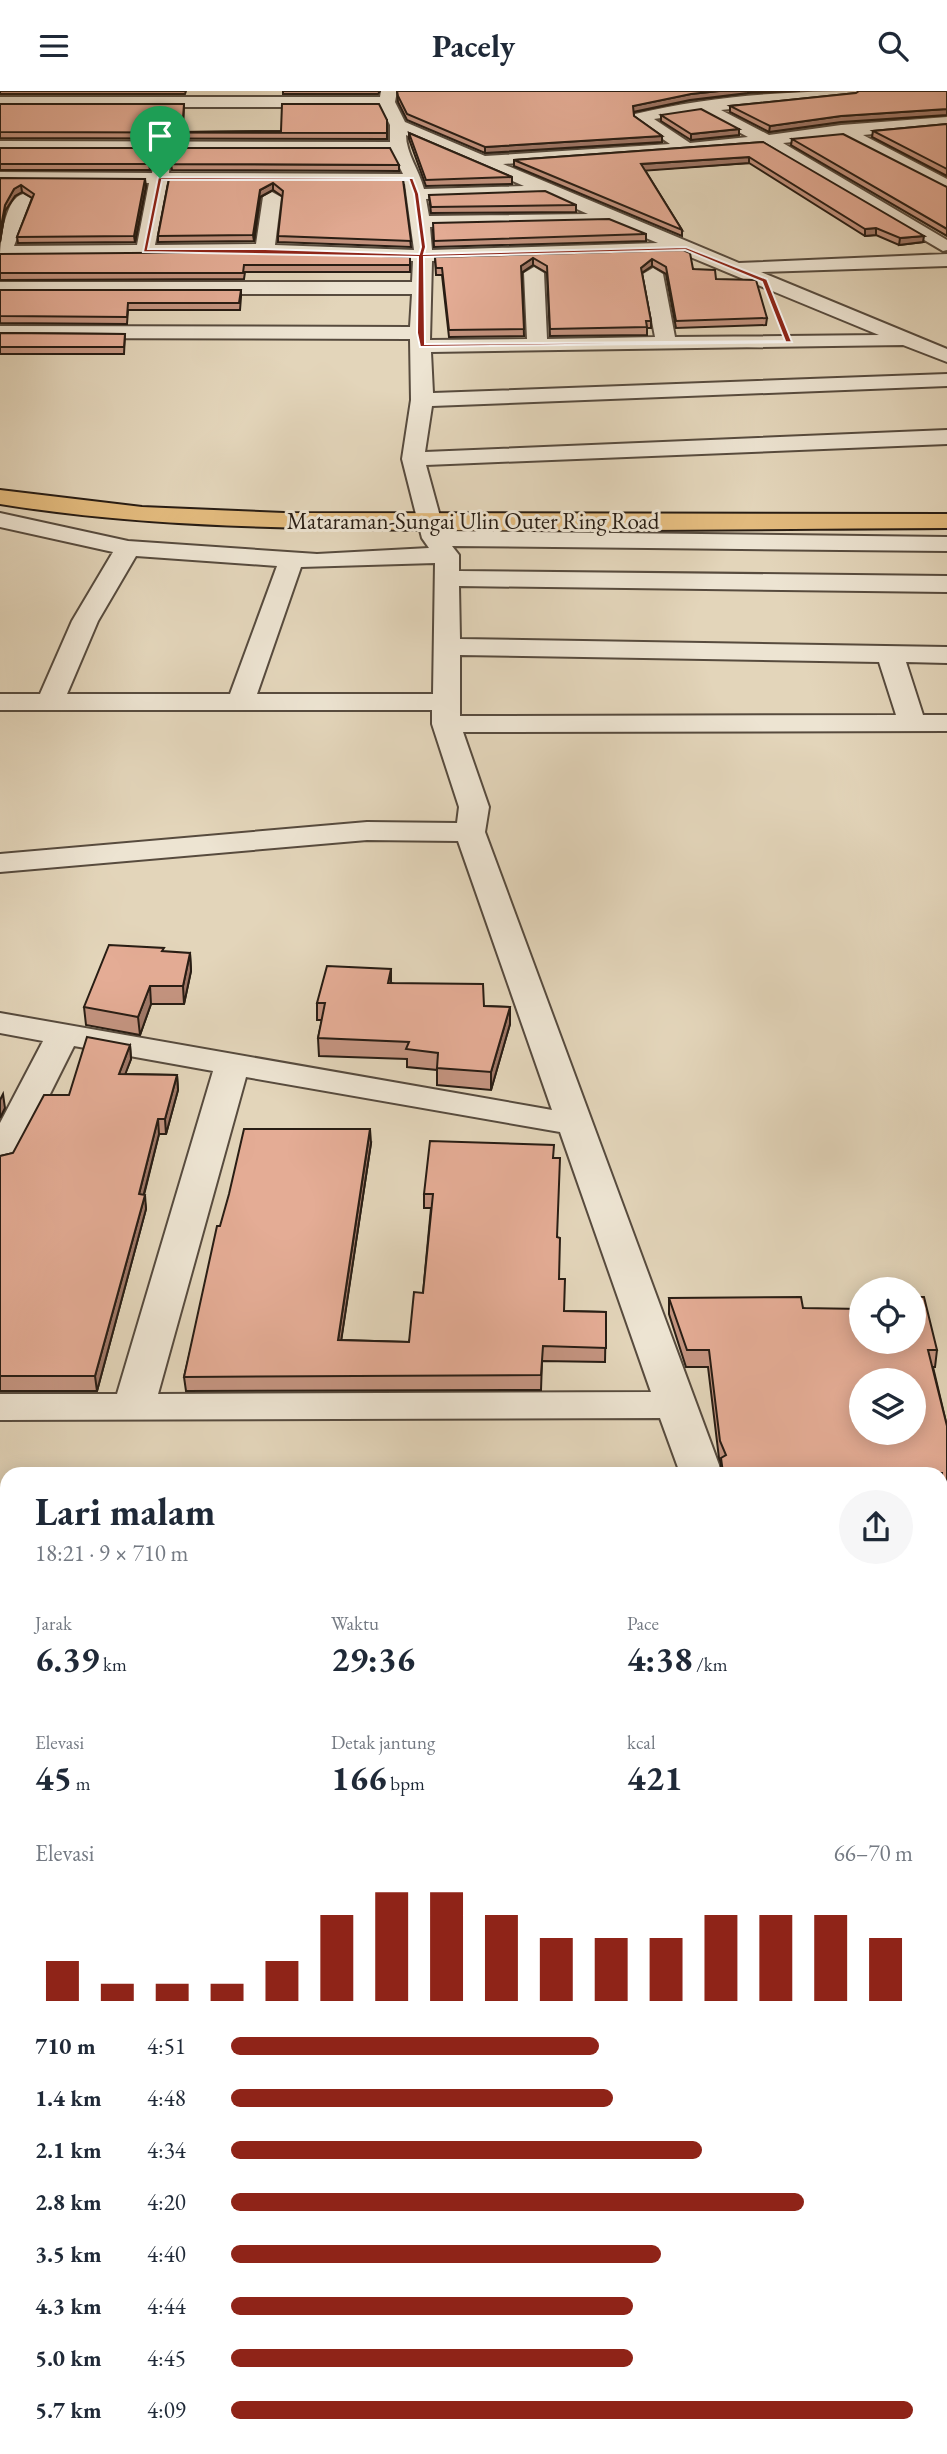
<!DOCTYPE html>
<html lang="id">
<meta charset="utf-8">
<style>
body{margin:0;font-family:"EB Garamond",serif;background:#f6f6f7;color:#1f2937;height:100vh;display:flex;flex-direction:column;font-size:26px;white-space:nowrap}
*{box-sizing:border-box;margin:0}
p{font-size:23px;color:#747a83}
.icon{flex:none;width:38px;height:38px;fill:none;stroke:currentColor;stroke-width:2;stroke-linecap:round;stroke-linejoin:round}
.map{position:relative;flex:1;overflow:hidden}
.side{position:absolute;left:0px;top:1376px;width:948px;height:989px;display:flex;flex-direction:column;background:#fff;border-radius:21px 21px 0 0;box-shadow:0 4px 18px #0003}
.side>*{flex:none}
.controls{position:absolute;left:849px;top:1186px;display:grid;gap:14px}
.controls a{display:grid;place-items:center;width:77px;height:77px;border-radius:50%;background:#fff;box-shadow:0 4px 18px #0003;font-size:35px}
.pin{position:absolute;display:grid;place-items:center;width:60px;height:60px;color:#fff;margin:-72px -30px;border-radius:50% 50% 50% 0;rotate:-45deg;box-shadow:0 0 7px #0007}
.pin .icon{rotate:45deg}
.round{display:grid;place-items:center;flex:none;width:74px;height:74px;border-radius:37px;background:#f6f6f7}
.headline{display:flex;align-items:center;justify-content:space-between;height:119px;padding:0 35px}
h1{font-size:38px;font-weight:700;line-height:52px}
.stats{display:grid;grid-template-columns:repeat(3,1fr);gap:10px;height:119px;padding:7px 35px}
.stats div{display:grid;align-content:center}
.stats b{font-size:35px;font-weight:700}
.stats small{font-size:19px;font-weight:400}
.stats p{font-size:19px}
.chart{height:196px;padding:14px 35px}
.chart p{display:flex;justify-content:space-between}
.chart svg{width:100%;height:126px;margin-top:7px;stroke:#8f2418;stroke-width:6}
ul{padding:0 35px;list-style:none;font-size:23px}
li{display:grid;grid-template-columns:112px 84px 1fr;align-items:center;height:52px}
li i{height:18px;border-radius:9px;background:#8f2418}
header{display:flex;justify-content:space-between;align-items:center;height:91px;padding:0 35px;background:#fff;font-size:32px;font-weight:700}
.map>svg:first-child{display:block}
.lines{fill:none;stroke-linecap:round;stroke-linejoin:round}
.minor-casing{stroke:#574b3e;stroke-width:4}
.primary-casing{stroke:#281d14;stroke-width:4}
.minor{fill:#ede4d2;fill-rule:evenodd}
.primary{fill:#e2ba7d;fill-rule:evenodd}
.wall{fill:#c49480;stroke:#281d14;stroke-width:2}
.shaded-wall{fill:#a07868;stroke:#281d14;stroke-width:2}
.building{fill:#e4ac95;stroke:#281d14;stroke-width:2;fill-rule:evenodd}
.route{fill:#8f2418;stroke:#fff;stroke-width:2;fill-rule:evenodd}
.labels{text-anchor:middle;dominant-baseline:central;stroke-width:6;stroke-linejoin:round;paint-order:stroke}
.far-street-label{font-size:23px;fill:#281d14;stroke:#ede4d2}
</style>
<header><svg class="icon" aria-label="menu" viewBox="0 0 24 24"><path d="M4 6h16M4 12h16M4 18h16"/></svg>Pacely<svg class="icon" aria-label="search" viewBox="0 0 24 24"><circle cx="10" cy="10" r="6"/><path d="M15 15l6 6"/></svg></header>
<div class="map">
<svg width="947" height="2363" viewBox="0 0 947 2363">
<rect width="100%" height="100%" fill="#e3d5ba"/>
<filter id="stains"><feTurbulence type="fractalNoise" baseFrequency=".00286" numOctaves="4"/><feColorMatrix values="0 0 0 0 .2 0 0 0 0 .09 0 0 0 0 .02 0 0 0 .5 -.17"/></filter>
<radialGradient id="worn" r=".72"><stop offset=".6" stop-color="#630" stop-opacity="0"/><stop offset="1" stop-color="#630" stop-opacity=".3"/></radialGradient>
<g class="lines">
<g class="minor-casing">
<g id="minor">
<path d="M381 0H397L395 11 405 31 485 65 670 53 635 29V23C708 5 788 0 863 0L855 5 721 19 769 44 841 34 947 26V36L863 44 947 88V100L843 46 783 52 947 149V159L943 160 763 54 503 73 739 172 947 163V175L761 181 947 258V271L903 254 431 261 433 302 947 283V295L432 315 425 361 947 339V353L426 374 444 440 947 446V460L452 455 459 464V480L947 485V501L459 495 460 548 947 556V572L906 571 923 624H947V640L463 641 489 716 485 741 722 1382H680L660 1327 0 1329V1303H117L213 980 74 955 18 1067 13 1075 0 1078V1032L43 950 0 942V922L552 1019 458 750 367 749 0 781V763L367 731 457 732 459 716 432 633V619H0V603H40L72 530 113 461 0 436V422L128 450 317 463 429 457 422 447 402 368 411 309 410 248 0 247V235L410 236 412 203H0V191H412L413 170 265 165 0 167C0 151 5 107 23 103L32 108 14 155 137 154 149 92 0 91V81L152 82 157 60H0V50L390 51V34L381 16H0V6H380ZM701 21 748 46 690 52 654 28ZM406 44 524 95 424 98C419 79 406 62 406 44ZM171 60 392 61 403 83 169 82ZM167 92 405 93 414 159 275 154 281 106 272 101 263 106 256 153 155 154ZM545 104 588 123 429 125 426 108ZM609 132 658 152 432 159 430 136ZM683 163 879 244 675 246 663 183 653 177 643 183 655 246 547 248 544 182 534 176 524 182 527 248 430 249 432 170ZM136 465 277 475 230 603H67L98 530ZM435 472 433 603H257L301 476ZM460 564 879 571 896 624 460 625ZM246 986 560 1041 651 1301 158 1303Z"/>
<rect x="0" y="1480" width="7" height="30"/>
<polygon points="942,2103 947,2105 947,2157 942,2155"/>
<polygon points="315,2357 377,2357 379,2363 317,2363"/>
<polygon points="708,2357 770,2357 773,2363 711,2363"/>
</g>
</g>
<g class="primary-casing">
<path id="primary" d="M0 399 142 416 284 422 947 423V437C774 438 601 440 428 439 285 437 142 436 0 413Z"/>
</g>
<use href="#minor" class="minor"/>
<use href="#primary" class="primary"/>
</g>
<g class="wall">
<polygon points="0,0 186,0 185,3 0,3"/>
<polygon points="283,0 380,0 378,3 283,3"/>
<polygon points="397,0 800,0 748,2 690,9 633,21 634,25 662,45 662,51 485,62 407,29 398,11"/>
<polygon points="947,0 947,24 841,31 769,41 730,21 730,15 856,2"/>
<polygon points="0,13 184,13 183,41 281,40 387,29 387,48 0,47"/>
<polygon points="661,24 739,44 691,49 661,30"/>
<polygon points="947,33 947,85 872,46 873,40"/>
<polygon points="409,42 512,86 512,93 426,95 409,48"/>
<polygon points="792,48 947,96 947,145 791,54"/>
<polygon points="763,51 923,151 899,154 876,144 865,145 749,72 645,79 682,139 682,145 514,75 514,69"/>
<polygon points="0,57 154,63 150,79 0,79"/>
<polygon points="171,73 399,74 399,80 172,79"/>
<polygon points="0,87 146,95 135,151 18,152 17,146 32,107 22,101 15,105 5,120 0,151"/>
<polygon points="169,88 403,89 411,156 278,151 278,145 283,106 273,99 260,106 254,150 158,151 158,145"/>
<polygon points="429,104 576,114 576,121 431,122"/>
<polygon points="433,139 646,143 646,150 434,156"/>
<polygon points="683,159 693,178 716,188 767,227 766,234 676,237 666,183 652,175 642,182 651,230 651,237 647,237 647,244 550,245 547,182 533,174 522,182 524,245 449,246 442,184 436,184 435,166"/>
<polygon points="0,163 410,166 410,181 245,181 244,188 0,189"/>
<polygon points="0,199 241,199 241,206 240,219 128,219 127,233 0,232"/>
<polygon points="0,242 125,243 124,263 0,263"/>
<polygon points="190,862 191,880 184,913 151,913 140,944 86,934 84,916"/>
<polygon points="391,892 484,915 510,916 510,933 491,999 437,994 437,979 407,976 407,968 319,965 318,947 322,929 317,929 317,912"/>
<polygon points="130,954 131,968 125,983 177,984 178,999 166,1043 159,1043 144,1104 146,1118 97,1300 0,1300 0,1065 13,1062 69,1004"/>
<polygon points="371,1052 341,1249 409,1251 423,1202 431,1117 424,1117 424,1103 553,1067 559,1188 564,1220 606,1221 605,1271 542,1270 541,1299 186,1300 184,1286 220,1135"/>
<polygon points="669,1207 803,1217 937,1259 935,1276 933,1276 947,1335 947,1702 942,1702 942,1382 720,1382 721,1372 719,1367 708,1276 686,1276 669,1223"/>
<polygon points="374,2357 546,2357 534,2363 374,2363"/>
<polygon points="770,2357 804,2357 791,2363 769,2363"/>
</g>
<g class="shaded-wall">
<polygon points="719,0 748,0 748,2 690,9 633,21 633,15 691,3"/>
<polygon points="947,18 947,24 841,31 769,41 770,35 841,25"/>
<polygon points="739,38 739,44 691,49 691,43"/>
<polygon points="662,45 662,51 485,62 485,56"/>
<polygon points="153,57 154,63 150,79 149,73"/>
<polygon points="749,66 749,72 641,80 641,73"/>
<polygon points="145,88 146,95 135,151 134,145"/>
<polygon points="273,92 273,99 260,106 254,150 253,144 260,99"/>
<polygon points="21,94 22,101 15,105 5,120 0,151 0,141 5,114 14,98"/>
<polygon points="876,137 876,144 865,145 865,138"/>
<polygon points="924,145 923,151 899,154 900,147"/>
<polygon points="533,167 533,174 521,182 521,175"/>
<polygon points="652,168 652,175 640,183 641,177"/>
<polygon points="190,862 191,880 184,913 183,895"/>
<polygon points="391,878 391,895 388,892"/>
<polygon points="150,895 151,913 140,944 138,926"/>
<polygon points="510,916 510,933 491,999 491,981"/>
<polygon points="130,954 131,968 120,997 119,983"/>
<polygon points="177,984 178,999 166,1043 165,1028"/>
<polygon points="3,1003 5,1017 0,1027 0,1009"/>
<polygon points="158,1028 159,1043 140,1118 139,1103"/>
<polygon points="370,1038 371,1052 339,1264 338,1249"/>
<polygon points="145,1104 146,1118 97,1300 95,1285"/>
<polygon points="516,2357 546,2357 534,2363 516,2363"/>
<polygon points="774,2357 804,2357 791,2363 773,2363"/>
</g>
<g class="building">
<polygon points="397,0 719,0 691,3 633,15 634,25 662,45 485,56 407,23 398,5"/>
<polygon points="859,0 947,0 947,18 841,25 770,35 730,15 856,2"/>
<polygon points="0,13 184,13 182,41 281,40 282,13 379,13 387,29 387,42 0,41"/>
<polygon points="701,18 739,38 691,43 661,24"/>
<polygon points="947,33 947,78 873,40"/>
<polygon points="409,42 512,86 426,89"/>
<polygon points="843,43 947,96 947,138 792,48"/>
<polygon points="763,51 924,145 900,147 876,137 865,138 749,66 641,73 682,139 514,69"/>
<polygon points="0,57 153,57 149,73 0,73"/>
<polygon points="173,57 390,57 399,74 171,73"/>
<polygon points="0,87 145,88 134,145 17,146 34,103 21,94 14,98 5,114 0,141"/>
<polygon points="169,88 403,89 411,150 278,145 283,100 273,92 260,99 253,144 158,145"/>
<polygon points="545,100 576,114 431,116 429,104"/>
<polygon points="609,128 646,143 434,150 433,132"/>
<polygon points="683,159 690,162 693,178 715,179 716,188 756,189 767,227 676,230 666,176 652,168 641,177 651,230 646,230 647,236 550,238 547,175 533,167 521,175 524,238 449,239 442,177 436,177 435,166"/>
<polygon points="265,161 410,166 410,174 244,174 243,182 0,182 0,163"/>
<polygon points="0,199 241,199 239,212 128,212 127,226 0,225"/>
<polygon points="0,242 125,243 124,256 0,256"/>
<polygon points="109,854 164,857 162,860 190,862 183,895 150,895 138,926 84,916"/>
<polygon points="327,875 391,878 388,892 483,893 484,915 510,916 491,981 437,977 438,962 406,958 409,951 318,947 325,912 317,912"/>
<polygon points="87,946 130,954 119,983 177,984 165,1028 158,1028 139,1103 145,1104 95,1285 0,1285 0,1065 13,1062 44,1004 69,1004"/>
<polygon points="244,1038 370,1038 338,1249 409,1251 414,1201 423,1202 433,1103 424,1103 430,1050 554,1054 553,1067 560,1067 557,1146 560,1147 559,1188 565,1188 564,1220 606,1221 606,1257 543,1255 541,1284 184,1286 217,1135 220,1135 229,1103"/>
<path d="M801 1206 803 1217 861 1218V1251H914V1206H924L937 1259H928L947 1335V1684H942V1382H723L721 1367 726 1364 720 1350 709 1259H687L669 1207ZM861 1290H914V1342H861Z"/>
<polygon points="7,2338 7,2357 281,2357 283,2363 0,2363 0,2341"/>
<polygon points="379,2357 520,2357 523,2363 382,2363"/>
</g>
<path class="route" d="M158 86 413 87 419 103 426 156 424 163 686 156 767 188 792 251 420 256 417 242 418 166 143 161ZM162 89H409L414 103 421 156 419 163 265 158H148ZM685 159 762 191 785 250 425 253 424 166Z"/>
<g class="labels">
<g class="far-street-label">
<text x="473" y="430">Mataraman-Sungai Ulin Outer Ring Road</text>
</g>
</g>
<rect width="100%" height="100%" filter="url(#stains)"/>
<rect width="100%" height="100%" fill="url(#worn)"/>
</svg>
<div class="controls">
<a><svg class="icon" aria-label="locate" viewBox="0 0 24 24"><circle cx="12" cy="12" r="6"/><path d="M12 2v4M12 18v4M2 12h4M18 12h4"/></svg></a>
<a><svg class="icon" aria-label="layers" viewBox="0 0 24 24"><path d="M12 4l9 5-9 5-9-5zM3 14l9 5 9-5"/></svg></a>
</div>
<div class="pin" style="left:160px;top:87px;background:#1e9e55"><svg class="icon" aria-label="arrive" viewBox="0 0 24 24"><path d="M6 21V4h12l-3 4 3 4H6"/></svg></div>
<section class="side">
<div class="headline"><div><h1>Lari malam</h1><p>18:21 · 9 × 710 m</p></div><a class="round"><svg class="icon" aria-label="share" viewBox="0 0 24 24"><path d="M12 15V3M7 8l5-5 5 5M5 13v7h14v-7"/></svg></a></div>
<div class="stats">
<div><p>Jarak</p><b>6.39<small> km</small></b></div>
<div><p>Waktu</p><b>29:36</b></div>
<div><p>Pace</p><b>4:38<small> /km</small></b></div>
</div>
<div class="stats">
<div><p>Elevasi</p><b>45<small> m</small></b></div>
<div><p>Detak jantung</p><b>166<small> bpm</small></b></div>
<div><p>kcal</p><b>421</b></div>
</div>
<div class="chart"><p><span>Elevasi</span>66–70 m</p>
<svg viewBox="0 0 160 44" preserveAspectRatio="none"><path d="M5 44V30M15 44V38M25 44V38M35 44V38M45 44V30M55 44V14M65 44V6M75 44V6M85 44V14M95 44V22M105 44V22M115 44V22M125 44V14M135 44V14M145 44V14M155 44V22"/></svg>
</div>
<ul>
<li><b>710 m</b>4:51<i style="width:54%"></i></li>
<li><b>1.4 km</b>4:48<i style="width:56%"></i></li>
<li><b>2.1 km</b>4:34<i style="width:69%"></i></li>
<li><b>2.8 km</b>4:20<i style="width:84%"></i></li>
<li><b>3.5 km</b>4:40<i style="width:63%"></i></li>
<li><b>4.3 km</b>4:44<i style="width:59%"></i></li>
<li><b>5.0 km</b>4:45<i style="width:59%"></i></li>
<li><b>5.7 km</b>4:09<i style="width:100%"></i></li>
</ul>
</section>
</div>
